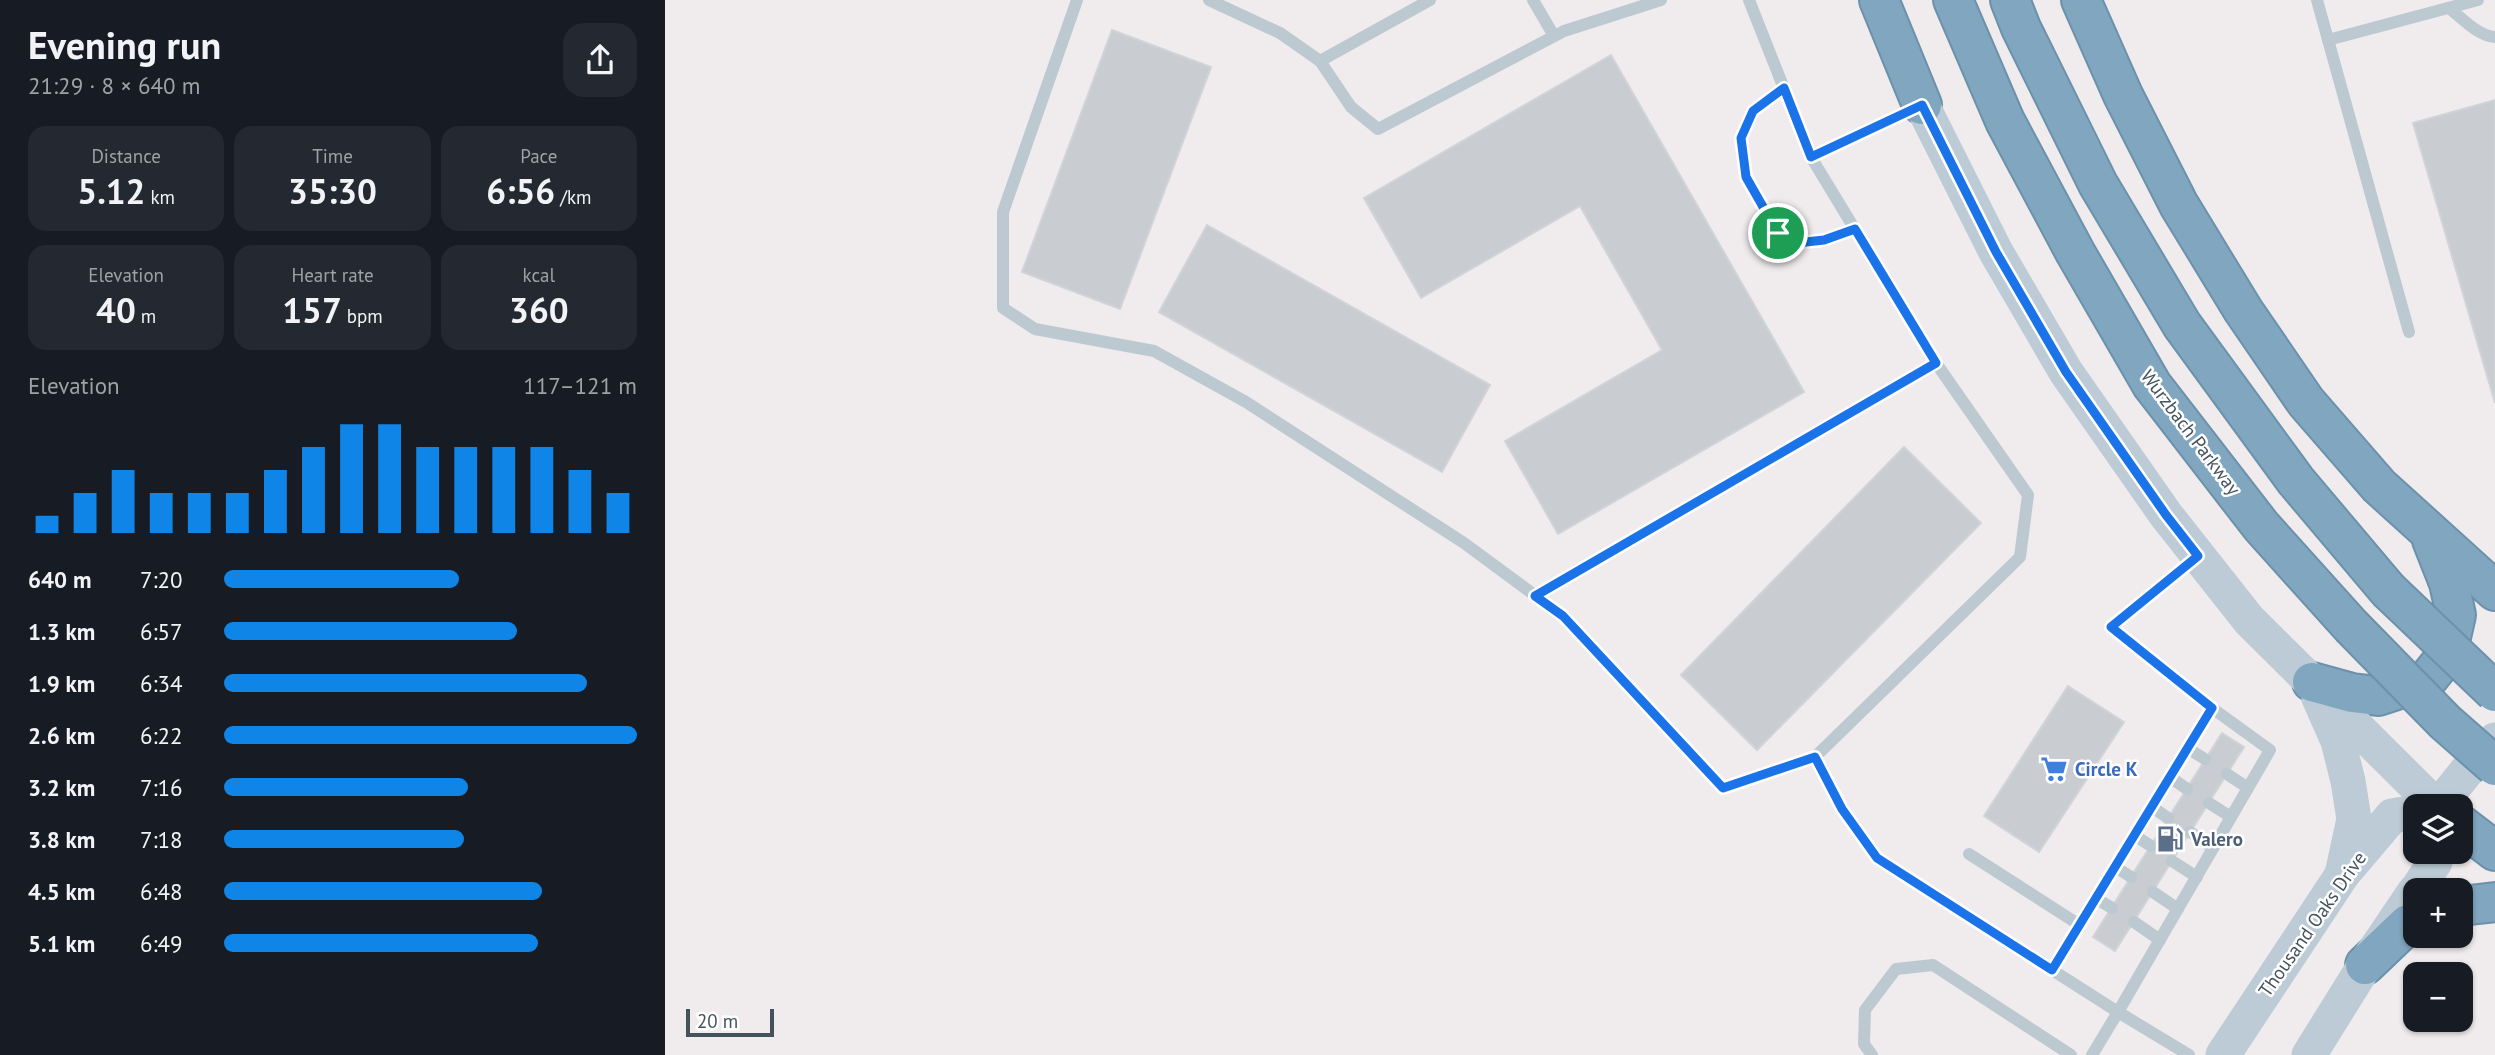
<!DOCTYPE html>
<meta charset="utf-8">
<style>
body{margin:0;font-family:"PT Sans",sans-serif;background:#242831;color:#f1f3f6;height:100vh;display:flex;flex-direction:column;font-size:26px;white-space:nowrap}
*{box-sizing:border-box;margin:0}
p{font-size:23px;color:#9ea1a6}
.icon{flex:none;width:38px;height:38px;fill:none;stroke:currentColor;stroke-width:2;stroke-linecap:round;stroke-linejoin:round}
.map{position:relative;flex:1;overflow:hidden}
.panel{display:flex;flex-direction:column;background:#171b24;width:665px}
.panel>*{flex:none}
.controls{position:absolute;left:1738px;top:794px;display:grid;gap:14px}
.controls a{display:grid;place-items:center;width:70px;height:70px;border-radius:14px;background:#171b24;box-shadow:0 2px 5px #0004;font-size:35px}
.scale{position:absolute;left:21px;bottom:18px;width:88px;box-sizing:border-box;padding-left:7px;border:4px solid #44535b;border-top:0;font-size:19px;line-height:24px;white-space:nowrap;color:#44535b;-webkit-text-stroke:5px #fff;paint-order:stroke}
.pin{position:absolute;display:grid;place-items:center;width:60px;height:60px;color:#fff;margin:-30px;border:4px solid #fff;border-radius:50%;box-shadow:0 2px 7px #0007}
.round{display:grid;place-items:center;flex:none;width:74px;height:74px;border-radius:21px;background:#242831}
.summary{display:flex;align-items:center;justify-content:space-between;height:119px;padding:0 28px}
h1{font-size:38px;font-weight:700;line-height:52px}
.figures{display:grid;grid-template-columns:repeat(3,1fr);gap:10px;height:119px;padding:7px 28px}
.figures div{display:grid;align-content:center;border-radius:18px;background:#242831;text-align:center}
.figures b{font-size:35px;font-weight:700}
.figures small{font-size:19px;font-weight:400}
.figures p{font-size:19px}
.chart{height:196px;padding:14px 28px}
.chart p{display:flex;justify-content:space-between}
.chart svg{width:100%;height:126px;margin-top:7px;stroke:#0f86e7;stroke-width:6}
ul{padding:0 28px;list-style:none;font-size:23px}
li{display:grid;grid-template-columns:112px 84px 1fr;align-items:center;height:52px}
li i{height:18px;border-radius:9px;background:#0f86e7}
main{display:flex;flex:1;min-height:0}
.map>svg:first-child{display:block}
.building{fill:#c9cdd2;stroke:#d0d4d9;stroke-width:2}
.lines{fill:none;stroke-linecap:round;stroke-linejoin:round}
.highway-casing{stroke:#6c91ab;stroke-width:42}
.lane{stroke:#bcc9d0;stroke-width:12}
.secondary{stroke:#bccbd5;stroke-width:35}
.highway{stroke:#81a6bf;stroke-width:38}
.highway-bridge-casing{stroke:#6c91ab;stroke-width:42;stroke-linecap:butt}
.highway-bridge{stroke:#81a6bf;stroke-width:38}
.route-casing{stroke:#fff;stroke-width:14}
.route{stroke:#1a73e8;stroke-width:9}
.labels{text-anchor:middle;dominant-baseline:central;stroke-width:5;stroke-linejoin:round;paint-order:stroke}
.street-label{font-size:19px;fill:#44535b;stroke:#fff}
.shop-label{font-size:19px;font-weight:bold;fill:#366cbe;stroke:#fff;text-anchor:start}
.service-label{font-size:19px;font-weight:bold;fill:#4e5e75;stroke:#fff;text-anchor:start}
</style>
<main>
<section class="panel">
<div class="summary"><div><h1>Evening run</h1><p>21:29 · 8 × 640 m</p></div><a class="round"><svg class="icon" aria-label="share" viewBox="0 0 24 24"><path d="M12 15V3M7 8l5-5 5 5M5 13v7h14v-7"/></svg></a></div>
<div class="figures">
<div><p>Distance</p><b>5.12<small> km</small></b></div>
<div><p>Time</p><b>35:30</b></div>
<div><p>Pace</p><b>6:56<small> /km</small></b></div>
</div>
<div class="figures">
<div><p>Elevation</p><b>40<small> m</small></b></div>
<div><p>Heart rate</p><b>157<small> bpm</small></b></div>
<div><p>kcal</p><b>360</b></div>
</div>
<div class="chart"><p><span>Elevation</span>117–121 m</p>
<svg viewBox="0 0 160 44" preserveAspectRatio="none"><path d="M5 44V38M15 44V30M25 44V22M35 44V30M45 44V30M55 44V30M65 44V22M75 44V14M85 44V6M95 44V6M105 44V14M115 44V14M125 44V14M135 44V14M145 44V22M155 44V30"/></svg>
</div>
<ul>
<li><b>640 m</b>7:20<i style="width:57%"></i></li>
<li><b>1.3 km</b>6:57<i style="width:71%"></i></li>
<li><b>1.9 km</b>6:34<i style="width:88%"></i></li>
<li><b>2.6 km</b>6:22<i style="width:100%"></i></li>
<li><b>3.2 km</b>7:16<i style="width:59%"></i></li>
<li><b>3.8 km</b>7:18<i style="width:58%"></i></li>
<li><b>4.5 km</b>6:48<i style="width:77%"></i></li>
<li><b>5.1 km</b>6:49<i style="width:76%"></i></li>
</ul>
</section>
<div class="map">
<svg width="1830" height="1055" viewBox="0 0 1830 1055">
<rect width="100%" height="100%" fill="#f0eced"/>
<g class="building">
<polygon points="447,30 546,67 455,309 357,272"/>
<polygon points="946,55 1139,392 893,534 840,441 997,350 915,206 756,298 699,198"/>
<polygon points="1830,100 1830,403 1748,123"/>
<polygon points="542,225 825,385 777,472 494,312"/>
<polygon points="1239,447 1316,523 1092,750 1016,675"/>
<polygon points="1403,686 1459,722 1374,852 1319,816"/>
<polygon points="1557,733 1579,747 1450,951 1428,937"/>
</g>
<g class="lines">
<g class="highway-casing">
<g id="highway">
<polyline points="1214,0 1257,105"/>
<polyline points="1288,0 1340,121 1410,252 1487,385 1596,526 1686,626"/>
<polyline points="1345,0 1356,28 1433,184 1517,325 1631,481 1723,590"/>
<polyline points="1416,0 1458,95 1514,205 1578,310 1641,402 1714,486 1830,591"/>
<polyline points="1647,682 1687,693 1713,696 1762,680 1782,655 1791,615 1784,583 1767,540"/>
<polyline points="1796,825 1830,851"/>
<polyline points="1796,906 1830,902"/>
<polyline points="1700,965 1743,924 1750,922"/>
</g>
</g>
<g class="lane">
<polyline points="412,0 338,212 338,308 370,329 489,351 581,402 799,543 898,616 1058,788 1150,757 1355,557 1363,495 1271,363 1146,157"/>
<polyline points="544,0 615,33 655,61 686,107 713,129 899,31 996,0"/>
<polyline points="868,0 889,36"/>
<polyline points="1084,0 1146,157 1254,107"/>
<polyline points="1652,0 1744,332"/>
<path d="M1784 8C1797 18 1813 36 1830 37"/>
<polyline points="1663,40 1813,0"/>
<polyline points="655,61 765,0"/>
<polyline points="1119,88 1088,111 1076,138 1081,177 1113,233 1132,243 1159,240 1190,229"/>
<polyline points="870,596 1271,363"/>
<polyline points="1522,748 1540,759"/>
<polyline points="1150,757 1177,809 1212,858 1453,1012 1427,1055"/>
<polyline points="1562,774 1583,788"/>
<polyline points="1505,777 1522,789"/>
<polyline points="1544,803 1566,817"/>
<polyline points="1487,807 1503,818"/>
<polyline points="1525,832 1548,848"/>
<polyline points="1469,835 1486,846"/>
<polyline points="1304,854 1413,924"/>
<polyline points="1507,861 1532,877"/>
<polyline points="1449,866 1466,877"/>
<polyline points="1488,892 1513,909"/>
<polyline points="1430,898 1447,908"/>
<polyline points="1469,922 1495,940"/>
<polyline points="1387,970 1547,708"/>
<polyline points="1207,1055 1199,1044 1200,1010 1231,969 1268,965 1406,1055"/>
<polyline points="1524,1055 1453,1012 1605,750 1547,708 1446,627 1533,556"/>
</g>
<g class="secondary">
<polyline points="1257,105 1331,252 1401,372 1501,515 1584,620 1772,807"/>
<polyline points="1654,698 1673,741 1683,781 1689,819 1678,870"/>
<polyline points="1773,807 1804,768 1830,740"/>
<polyline points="1751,891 1770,862 1771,852"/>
<polyline points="1558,1055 1677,875 1727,816 1750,812"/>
<polyline points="1644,1055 1700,965 1750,891"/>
</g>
<use href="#highway" class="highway"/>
<g class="highway-bridge-casing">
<g id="highway-bridge">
<polyline points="1723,590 1830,692"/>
<polyline points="1686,626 1780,722 1830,766"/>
</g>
</g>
<use href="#highway-bridge" class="highway-bridge"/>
</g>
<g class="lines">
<g class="route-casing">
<polygon id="route" points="1119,88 1146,157 1257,105 1331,252 1401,372 1501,515 1533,556 1446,627 1547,708 1387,970 1212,858 1177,809 1150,757 1058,788 898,616 870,596 1271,363 1190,229 1159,240 1132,243 1113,233 1081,177 1076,138 1088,111"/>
</g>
<use href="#route" class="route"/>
</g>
<defs>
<g id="supermarket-bare" transform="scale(2.1)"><path d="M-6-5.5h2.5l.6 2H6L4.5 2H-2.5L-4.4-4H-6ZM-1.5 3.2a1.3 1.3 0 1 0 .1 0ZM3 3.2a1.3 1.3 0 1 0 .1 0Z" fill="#3f7fe0" stroke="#fff" stroke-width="2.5" paint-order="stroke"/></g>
<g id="fuel-bare" transform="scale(2.1)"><path d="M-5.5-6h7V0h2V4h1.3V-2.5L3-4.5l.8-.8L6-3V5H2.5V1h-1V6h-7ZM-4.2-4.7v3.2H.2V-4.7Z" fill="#5c6f8a" stroke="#fff" stroke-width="2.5" paint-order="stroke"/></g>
</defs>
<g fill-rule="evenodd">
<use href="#supermarket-bare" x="1389" y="769"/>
<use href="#fuel-bare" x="1505" y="839"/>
</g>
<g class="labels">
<g class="street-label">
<text transform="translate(1526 432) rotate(53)">Wurzbach Parkway</text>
<text transform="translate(1647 924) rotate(-55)">Thousand Oaks Drive</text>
</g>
<g class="shop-label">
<text x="1410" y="769">Circle K</text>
</g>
<g class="service-label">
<text x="1526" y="839">Valero</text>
</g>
</g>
</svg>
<div class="controls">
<a><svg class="icon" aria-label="layers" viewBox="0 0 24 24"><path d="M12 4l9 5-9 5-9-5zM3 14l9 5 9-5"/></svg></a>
<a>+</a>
<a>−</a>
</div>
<div class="scale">20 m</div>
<div class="pin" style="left:1113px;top:233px;background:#1e9e55"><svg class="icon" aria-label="arrive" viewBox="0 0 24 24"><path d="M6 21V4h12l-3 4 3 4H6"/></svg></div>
</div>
</main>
